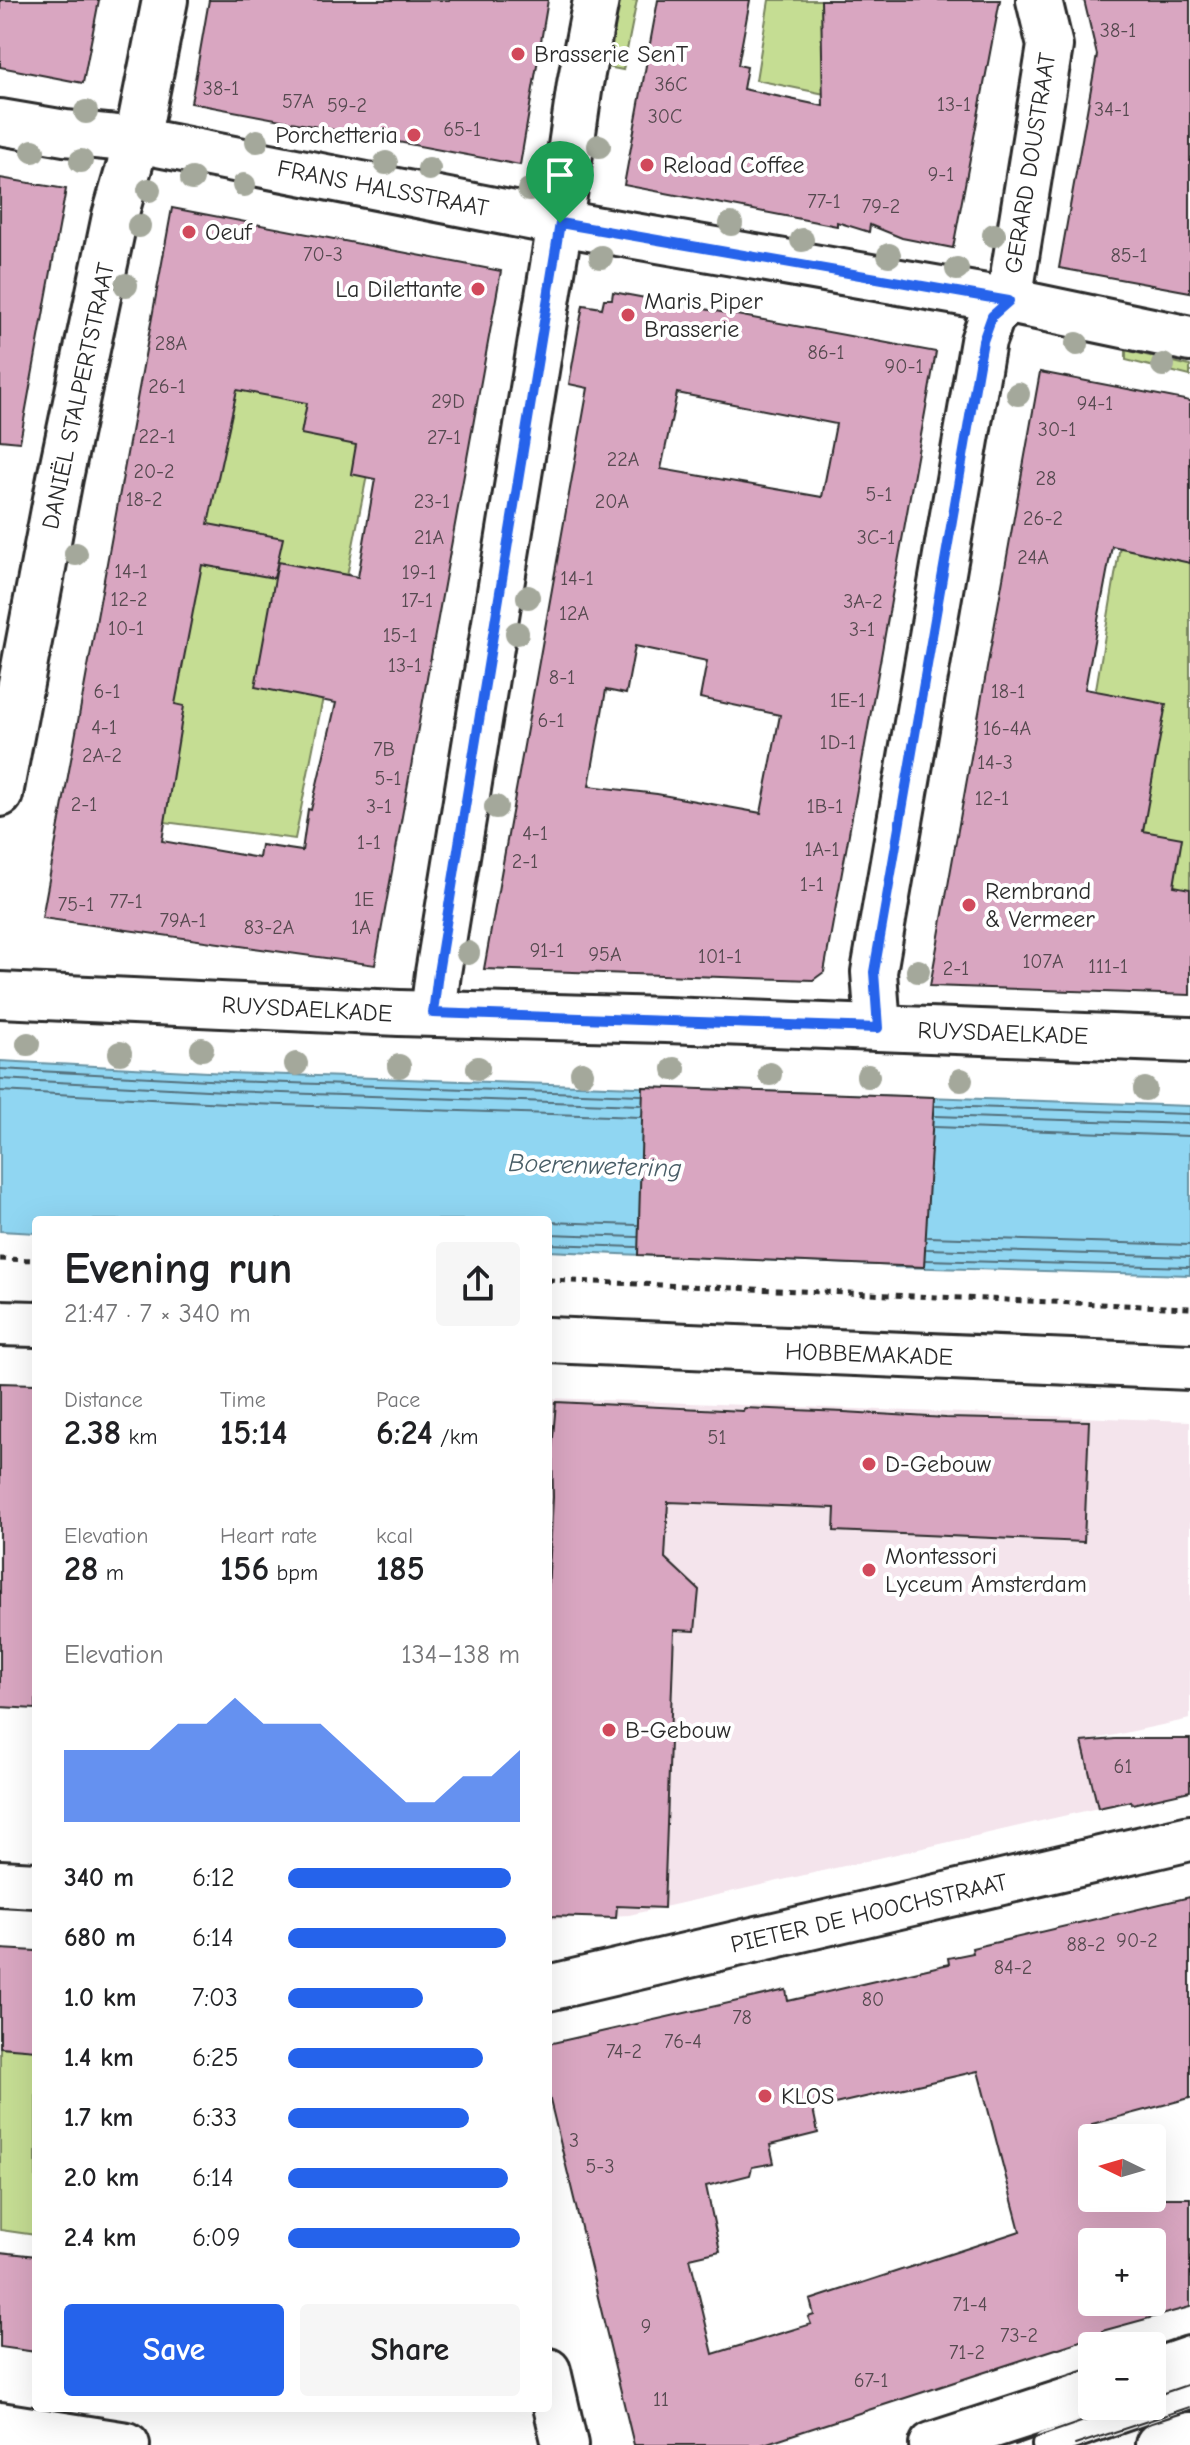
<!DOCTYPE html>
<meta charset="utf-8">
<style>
body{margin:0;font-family:"Comic Neue",sans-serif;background:#f6f6f6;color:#202124;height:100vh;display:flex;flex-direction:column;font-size:30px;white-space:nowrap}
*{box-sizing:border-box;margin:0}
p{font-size:26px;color:#757577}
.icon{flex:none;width:44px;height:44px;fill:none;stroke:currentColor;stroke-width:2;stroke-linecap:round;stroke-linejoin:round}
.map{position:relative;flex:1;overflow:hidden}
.side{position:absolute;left:32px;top:1216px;width:520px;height:1196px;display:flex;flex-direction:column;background:#fff;border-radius:8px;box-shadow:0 8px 32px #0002}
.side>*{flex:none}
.needle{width:52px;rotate:275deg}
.tools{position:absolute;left:1078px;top:2124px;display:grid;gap:16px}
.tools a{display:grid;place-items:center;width:88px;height:88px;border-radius:8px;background:#fff;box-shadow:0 8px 32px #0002;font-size:40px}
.pin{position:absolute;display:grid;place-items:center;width:68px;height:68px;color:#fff;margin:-82px -34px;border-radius:50% 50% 50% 0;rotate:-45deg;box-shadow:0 0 8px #0007}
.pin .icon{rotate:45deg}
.round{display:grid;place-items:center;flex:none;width:84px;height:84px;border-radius:8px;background:#f6f6f6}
.summary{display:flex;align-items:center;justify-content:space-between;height:136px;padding:0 32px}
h1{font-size:44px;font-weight:700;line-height:60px}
.metrics{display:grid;grid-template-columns:repeat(3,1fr);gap:12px;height:136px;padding:8px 32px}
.metrics div{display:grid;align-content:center}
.metrics b{font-size:34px;font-weight:700}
.metrics small{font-size:22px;font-weight:400}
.metrics p{font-size:22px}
.chart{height:224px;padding:16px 32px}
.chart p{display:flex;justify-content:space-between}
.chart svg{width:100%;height:144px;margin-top:8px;fill:#2563eb;opacity:.7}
.primary-button{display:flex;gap:16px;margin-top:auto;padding:16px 32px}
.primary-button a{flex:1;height:92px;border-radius:8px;background:#2563eb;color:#fff;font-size:32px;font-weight:700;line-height:92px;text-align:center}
.primary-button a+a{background:#f6f6f6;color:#202124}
ul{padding:0 32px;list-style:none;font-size:26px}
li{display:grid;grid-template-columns:128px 96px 1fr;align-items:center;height:60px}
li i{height:20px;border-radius:10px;background:#2563eb}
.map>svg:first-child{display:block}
.built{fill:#f4e4ec}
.green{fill:#c5dd93;stroke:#78845f;stroke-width:2}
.water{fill:#90d6f2;stroke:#6892a2;stroke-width:2}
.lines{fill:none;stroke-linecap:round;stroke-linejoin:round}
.shore{stroke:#536f7b;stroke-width:2}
.building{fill:#d9a6c1;stroke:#2b2b2b;stroke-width:2;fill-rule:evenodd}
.lane-casing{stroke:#2b2b2b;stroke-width:32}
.street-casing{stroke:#2b2b2b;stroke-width:50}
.secondary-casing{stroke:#2b2b2b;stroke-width:50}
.path{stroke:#2b2b2b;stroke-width:5;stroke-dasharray:6 6;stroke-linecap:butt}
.lane{stroke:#fff;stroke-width:26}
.street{stroke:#fff;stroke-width:44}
.secondary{stroke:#fff;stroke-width:44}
.tram{stroke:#2b2b2b;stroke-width:2}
.tree{fill:#a4a89b}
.route-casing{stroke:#fff;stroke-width:16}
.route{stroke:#2563eb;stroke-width:10}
.poi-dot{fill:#d1495b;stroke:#fff;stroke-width:3}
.labels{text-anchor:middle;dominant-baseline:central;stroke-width:8;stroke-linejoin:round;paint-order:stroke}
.number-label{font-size:20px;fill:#564a50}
.poi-label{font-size:24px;fill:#2b2b2b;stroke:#fff;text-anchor:start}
.street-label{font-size:24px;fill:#2b2b2b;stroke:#fff}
.water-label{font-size:26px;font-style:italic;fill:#495e67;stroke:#fff}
</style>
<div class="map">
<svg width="1190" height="2445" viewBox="0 0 1190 2445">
<rect width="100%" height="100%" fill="#fff"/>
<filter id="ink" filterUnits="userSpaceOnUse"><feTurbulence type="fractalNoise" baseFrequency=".0125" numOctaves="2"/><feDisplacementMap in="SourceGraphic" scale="16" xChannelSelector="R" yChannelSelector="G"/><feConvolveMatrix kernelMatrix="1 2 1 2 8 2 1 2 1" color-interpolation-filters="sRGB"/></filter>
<g filter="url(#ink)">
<polygon class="built" points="548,1398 1190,1421 1190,1719 1082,1742 1098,1808 629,1915 548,1919"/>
<g class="green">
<polygon points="610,0 637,0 623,70 597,65"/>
<polygon points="769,0 889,0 864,102 756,80"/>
<polygon points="244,338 390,359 295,839 149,820"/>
<polygon points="1126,350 1190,366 1190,376 1126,360"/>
<polygon points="1134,462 1190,473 1190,890 1065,874"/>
<polygon points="0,2045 36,2047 36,2235 0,2230"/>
</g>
<polygon class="water" points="0,1061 227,1073 1190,1106 1190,1275 894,1267 902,1266 548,1251 548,1220 36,1220 36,1233 0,1231"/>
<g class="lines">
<g class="shore">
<polyline points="0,1069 227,1081 641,1095"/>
<polyline points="0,1079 226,1091 640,1105"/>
<polyline points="0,1091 226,1103 640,1117"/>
<polyline points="936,1106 1190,1114"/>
<polyline points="935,1116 1190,1124"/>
<polyline points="934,1127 1190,1136"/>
<polyline points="548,1222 637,1225"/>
<polyline points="548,1234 637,1237"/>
<polyline points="928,1237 1190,1245"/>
<polyline points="548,1244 636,1247"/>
<polyline points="927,1249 1190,1257"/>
<polyline points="926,1260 1190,1267"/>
</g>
</g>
<g class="building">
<polygon points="0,0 99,0 83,83 0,67"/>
<polygon points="209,0 548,0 520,165 191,103"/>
<polygon points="658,0 750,0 738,65 747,67 743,89 823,106 821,0 1000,0 953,248 902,238 870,225 869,232 837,222 837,226 624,185"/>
<polygon points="1084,0 1190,0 1190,292 1059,268 1097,55"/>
<polygon points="0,178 66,189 20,442 0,440"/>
<path d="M172 208 501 271 375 965 42 918ZM237 390 307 403 301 434 356 445 351 474 375 479 358 577 278 562 255 687 336 703 311 810 308 809 302 851 261 845 259 858 162 841 184 706 175 704 202 565 274 578 283 538 208 524Z"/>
<path d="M613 292 936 352 824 972 813 980 484 969 588 388 569 384 583 305 602 308 604 299H612ZM677 393 836 424 822 497 661 469ZM635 646 707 661 700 698 780 715 761 813 657 794 589 786 606 690 626 694Z"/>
<polygon points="1040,372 1190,401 1190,563 1112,546 1085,689 1166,704 1143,831 1182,838 1174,886 1190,889 1190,995 930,986"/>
<polygon points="643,1087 934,1097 924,1267 638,1255"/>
<polygon points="0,1383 36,1384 36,1709 0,1707"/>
<polygon points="556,1402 743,1411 744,1408 844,1412 946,1418 1089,1421 1084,1542 834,1531 835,1508 668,1502 665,1558 699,1590 695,1631 674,1630 664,1908 617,1906 616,1918 548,1916 548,1591 553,1497 552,1449"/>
<polygon points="1115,1739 1190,1739 1190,1791 1132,1804 1131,1801 1098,1808 1082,1742"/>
<path d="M1190 1897V2098L1092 2124V2198H1190V2307L1102 2331V2334L761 2445H634L548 2092V2044L786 1990 788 2001 949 1964 948 1958 973 1953 972 1948ZM978 2071 1020 2231 810 2300 814 2315 808 2317 811 2324 713 2354 690 2258 720 2251 706 2186 750 2175 752 2167 774 2163 770 2145 818 2133 813 2109ZM1092 2242H1152V2302H1092Z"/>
<polygon points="0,1949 36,1951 36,2050 0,2047"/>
<polygon points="0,2252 36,2256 36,2352 0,2347"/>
</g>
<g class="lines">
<g class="lane-casing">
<polyline id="lane" points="1046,2445 1190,2395"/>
</g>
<g class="street-casing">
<g id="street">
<polyline points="0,122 65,133 137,140 560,223 1009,301 1190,339"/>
<polyline points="0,794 60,478 115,216 137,140 165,0"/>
<polyline points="0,995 399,1013 666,1020 1190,1040"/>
<polyline points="433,1013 438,973 560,223 580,84 596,0"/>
<polyline points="878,1028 874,972 983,341 992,316 1009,301 1050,46 1039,0"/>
<polyline points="0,1883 36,1885"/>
<polyline points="548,1988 1190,1838"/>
<polyline points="548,2371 565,2445"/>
<polyline points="1152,2372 1190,2359"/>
<polyline points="0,2425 127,2445"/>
<polyline points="932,2445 1092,2393"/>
<polyline points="1158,2445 1190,2435"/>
</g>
</g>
<g class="secondary-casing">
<g id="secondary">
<polyline points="0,1323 36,1324"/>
<polyline points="548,1340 1190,1367"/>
</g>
</g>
<g class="path">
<polyline points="0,1259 36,1260"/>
<polyline points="548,1280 1190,1308"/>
</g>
<use href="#lane" class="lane"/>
<use href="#street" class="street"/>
<use href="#secondary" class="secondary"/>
<g class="tram">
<polyline points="1152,2397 1190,2384"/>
<polyline points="1015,2445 1127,2406"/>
<polyline points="1075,2445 1190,2407"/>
</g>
</g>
<g class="tree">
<circle cx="86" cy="112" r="12"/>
<circle cx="257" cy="141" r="12"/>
<circle cx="599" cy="146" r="12"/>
<circle cx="33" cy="151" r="12"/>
<circle cx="81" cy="161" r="12"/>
<circle cx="386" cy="163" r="12"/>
<circle cx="429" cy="169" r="12"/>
<circle cx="192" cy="179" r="12"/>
<circle cx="244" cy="185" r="12"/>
<circle cx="149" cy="190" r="12"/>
<circle cx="529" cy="190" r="12"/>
<circle cx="731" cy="224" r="12"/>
<circle cx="139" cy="226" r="12"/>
<circle cx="994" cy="235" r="12"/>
<circle cx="802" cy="240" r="12"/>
<circle cx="889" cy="255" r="12"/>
<circle cx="601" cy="257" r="12"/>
<circle cx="957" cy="269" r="12"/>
<circle cx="126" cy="285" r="12"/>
<circle cx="1077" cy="344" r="12"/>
<circle cx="1163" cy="365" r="12"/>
<circle cx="1018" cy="394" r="12"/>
<circle cx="76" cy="554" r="12"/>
<circle cx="528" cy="597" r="12"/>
<circle cx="517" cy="633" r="12"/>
<circle cx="496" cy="807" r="12"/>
<circle cx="468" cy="953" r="12"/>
<circle cx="918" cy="971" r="12"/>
<circle cx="28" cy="1044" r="12"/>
<circle cx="202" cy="1049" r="12"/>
<circle cx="120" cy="1053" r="12"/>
<circle cx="296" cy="1064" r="12"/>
<circle cx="399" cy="1066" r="12"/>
<circle cx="478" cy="1068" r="12"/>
<circle cx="674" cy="1069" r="12"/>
<circle cx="582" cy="1073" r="12"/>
<circle cx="770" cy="1074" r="12"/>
<circle cx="868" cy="1076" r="12"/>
<circle cx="961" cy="1080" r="12"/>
<circle cx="1145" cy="1089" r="12"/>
</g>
</g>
<g class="lines" filter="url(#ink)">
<g class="route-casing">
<polygon id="route" points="560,223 1009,301 992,316 983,341 874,972 878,1028 433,1013 438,973"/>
</g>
<use href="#route" class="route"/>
</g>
<g class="poi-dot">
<circle cx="518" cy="54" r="8"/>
<circle cx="414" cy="135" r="8"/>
<circle cx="647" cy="165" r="8"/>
<circle cx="189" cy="232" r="8"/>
<circle cx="478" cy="289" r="8"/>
<circle cx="628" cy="315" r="8"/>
<circle cx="969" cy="905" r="8"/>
<circle cx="869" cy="1464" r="8"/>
<circle cx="869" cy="1570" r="8"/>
<circle cx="609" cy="1730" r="8"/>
<circle cx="765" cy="2096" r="8"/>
</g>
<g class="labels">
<g class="number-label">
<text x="1118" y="30">38-1</text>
<text x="671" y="84">36C</text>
<text x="221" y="88">38-1</text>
<text x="298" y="101">57A</text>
<text x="954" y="104">13-1</text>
<text x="347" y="105">59-2</text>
<text x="1112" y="109">34-1</text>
<text x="665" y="116">30C</text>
<text x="462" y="129">65-1</text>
<text x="941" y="174">9-1</text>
<text x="824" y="201">77-1</text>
<text x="881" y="206">79-2</text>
<text x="323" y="254">70-3</text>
<text x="1129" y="255">85-1</text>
<text x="171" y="343">28A</text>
<text x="826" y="352">86-1</text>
<text x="904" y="366">90-1</text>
<text x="167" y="386">26-1</text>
<text x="448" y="401">29D</text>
<text x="1095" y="403">94-1</text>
<text x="1057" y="429">30-1</text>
<text x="157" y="436">22-1</text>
<text x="444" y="437">27-1</text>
<text x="623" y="459">22A</text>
<text x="154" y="471">20-2</text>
<text x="1046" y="478">28</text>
<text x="879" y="494">5-1</text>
<text x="144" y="499">18-2</text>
<text x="432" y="501">23-1</text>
<text x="612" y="501">20A</text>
<text x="1043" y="518">26-2</text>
<text x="429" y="537">21A</text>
<text x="876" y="537">3C-1</text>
<text x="1033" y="557">24A</text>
<text x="131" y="571">14-1</text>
<text x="419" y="572">19-1</text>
<text x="577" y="578">14-1</text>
<text x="129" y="599">12-2</text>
<text x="417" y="600">17-1</text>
<text x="863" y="601">3A-2</text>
<text x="574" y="613">12A</text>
<text x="126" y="628">10-1</text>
<text x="862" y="629">3-1</text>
<text x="400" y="635">15-1</text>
<text x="405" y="665">13-1</text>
<text x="562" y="677">8-1</text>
<text x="107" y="691">6-1</text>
<text x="1008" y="691">18-1</text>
<text x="848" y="700">1E-1</text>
<text x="551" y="720">6-1</text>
<text x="104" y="727">4-1</text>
<text x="1007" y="728">16-4A</text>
<text x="838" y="742">1D-1</text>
<text x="384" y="749">7B</text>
<text x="102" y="755">2A-2</text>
<text x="995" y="762">14-3</text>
<text x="388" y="778">5-1</text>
<text x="992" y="798">12-1</text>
<text x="84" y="804">2-1</text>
<text x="379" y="806">3-1</text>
<text x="825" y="806">1B-1</text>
<text x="535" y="833">4-1</text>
<text x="369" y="842">1-1</text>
<text x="822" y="849">1A-1</text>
<text x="525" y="861">2-1</text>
<text x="812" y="884">1-1</text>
<text x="364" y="899">1E</text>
<text x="126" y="901">77-1</text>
<text x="76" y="904">75-1</text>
<text x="183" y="920">79A-1</text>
<text x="269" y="927">83-2A</text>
<text x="361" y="927">1A</text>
<text x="547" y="950">91-1</text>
<text x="605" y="954">95A</text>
<text x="720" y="956">101-1</text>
<text x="1043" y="961">107A</text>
<text x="1108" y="966">111-1</text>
<text x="956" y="968">2-1</text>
<text x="717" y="1437">51</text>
<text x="1123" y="1766">61</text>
<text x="1137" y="1940">90-2</text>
<text x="1086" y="1944">88-2</text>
<text x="1013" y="1967">84-2</text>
<text x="873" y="1999">80</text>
<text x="742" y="2017">78</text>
<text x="683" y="2041">76-4</text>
<text x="624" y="2051">74-2</text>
<text x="574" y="2140">3</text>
<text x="600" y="2166">5-3</text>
<text x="970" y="2304">71-4</text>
<text x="646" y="2326">9</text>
<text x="1019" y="2335">73-2</text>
<text x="967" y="2352">71-2</text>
<text x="871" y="2380">67-1</text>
<text x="661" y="2399">11</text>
</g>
<g class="poi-label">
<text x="534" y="54">Brasserie SenT</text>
<text x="398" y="135" text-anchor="end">Porchetteria</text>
<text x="663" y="165">Reload Coffee</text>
<text x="205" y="232">Oeuf</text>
<text x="462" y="289" text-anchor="end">La Dilettante</text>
<text x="644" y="301">Maris Piper<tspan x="644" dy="28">Brasserie</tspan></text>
<text x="985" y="891">Rembrand<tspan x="985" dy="28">&amp; Vermeer</tspan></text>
<text x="885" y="1464">D-Gebouw</text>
<text x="885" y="1556">Montessori<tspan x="885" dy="28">Lyceum Amsterdam</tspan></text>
<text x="625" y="1730">B-Gebouw</text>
<text x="781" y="2096">KLOS</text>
</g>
<g class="street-label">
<text transform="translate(1030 163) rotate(-81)">GERARD DOUSTRAAT</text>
<text transform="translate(383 188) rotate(11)">FRANS HALSSTRAAT</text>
<text transform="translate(78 396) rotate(-78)">DANIËL STALPERTSTRAAT</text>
<text transform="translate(307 1009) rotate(3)">RUYSDAELKADE</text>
<text transform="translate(1003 1033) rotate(2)">RUYSDAELKADE</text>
<text transform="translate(869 1354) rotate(2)">HOBBEMAKADE</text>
<text transform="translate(869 1913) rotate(-13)">PIETER DE HOOCHSTRAAT</text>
</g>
<g class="water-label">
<text transform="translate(595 1166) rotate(2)">Boerenwetering</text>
</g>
</g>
</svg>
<div class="tools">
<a><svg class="needle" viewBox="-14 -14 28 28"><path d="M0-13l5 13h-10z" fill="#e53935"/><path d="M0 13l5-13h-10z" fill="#757577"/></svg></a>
<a>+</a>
<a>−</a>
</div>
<div class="pin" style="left:560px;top:223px;background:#1e9e55"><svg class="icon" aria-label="arrive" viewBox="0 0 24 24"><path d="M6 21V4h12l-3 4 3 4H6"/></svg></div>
<section class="side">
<div class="summary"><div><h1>Evening run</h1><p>21:47 · 7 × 340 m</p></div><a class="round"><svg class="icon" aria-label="share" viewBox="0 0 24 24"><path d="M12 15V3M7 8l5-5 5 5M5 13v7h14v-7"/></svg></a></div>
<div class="metrics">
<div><p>Distance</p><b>2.38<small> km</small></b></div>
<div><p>Time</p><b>15:14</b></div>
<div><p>Pace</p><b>6:24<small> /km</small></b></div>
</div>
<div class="metrics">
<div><p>Elevation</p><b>28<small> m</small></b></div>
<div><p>Heart rate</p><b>156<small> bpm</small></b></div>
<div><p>kcal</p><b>185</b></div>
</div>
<div class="chart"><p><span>Elevation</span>134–138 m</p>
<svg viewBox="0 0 160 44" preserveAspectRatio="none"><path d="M0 44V22L10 22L20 22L30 22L40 14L50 14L60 6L70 14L80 14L90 14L100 22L110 30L120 38L130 38L140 30L150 30L160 22V44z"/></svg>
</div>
<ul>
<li><b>340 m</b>6:12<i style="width:96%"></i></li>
<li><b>680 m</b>6:14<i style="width:94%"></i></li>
<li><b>1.0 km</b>7:03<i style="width:58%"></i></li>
<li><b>1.4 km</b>6:25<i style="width:84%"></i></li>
<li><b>1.7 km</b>6:33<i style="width:78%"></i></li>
<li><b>2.0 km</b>6:14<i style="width:95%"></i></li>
<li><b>2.4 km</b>6:09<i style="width:100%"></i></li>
</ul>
<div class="primary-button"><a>Save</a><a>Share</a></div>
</section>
</div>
